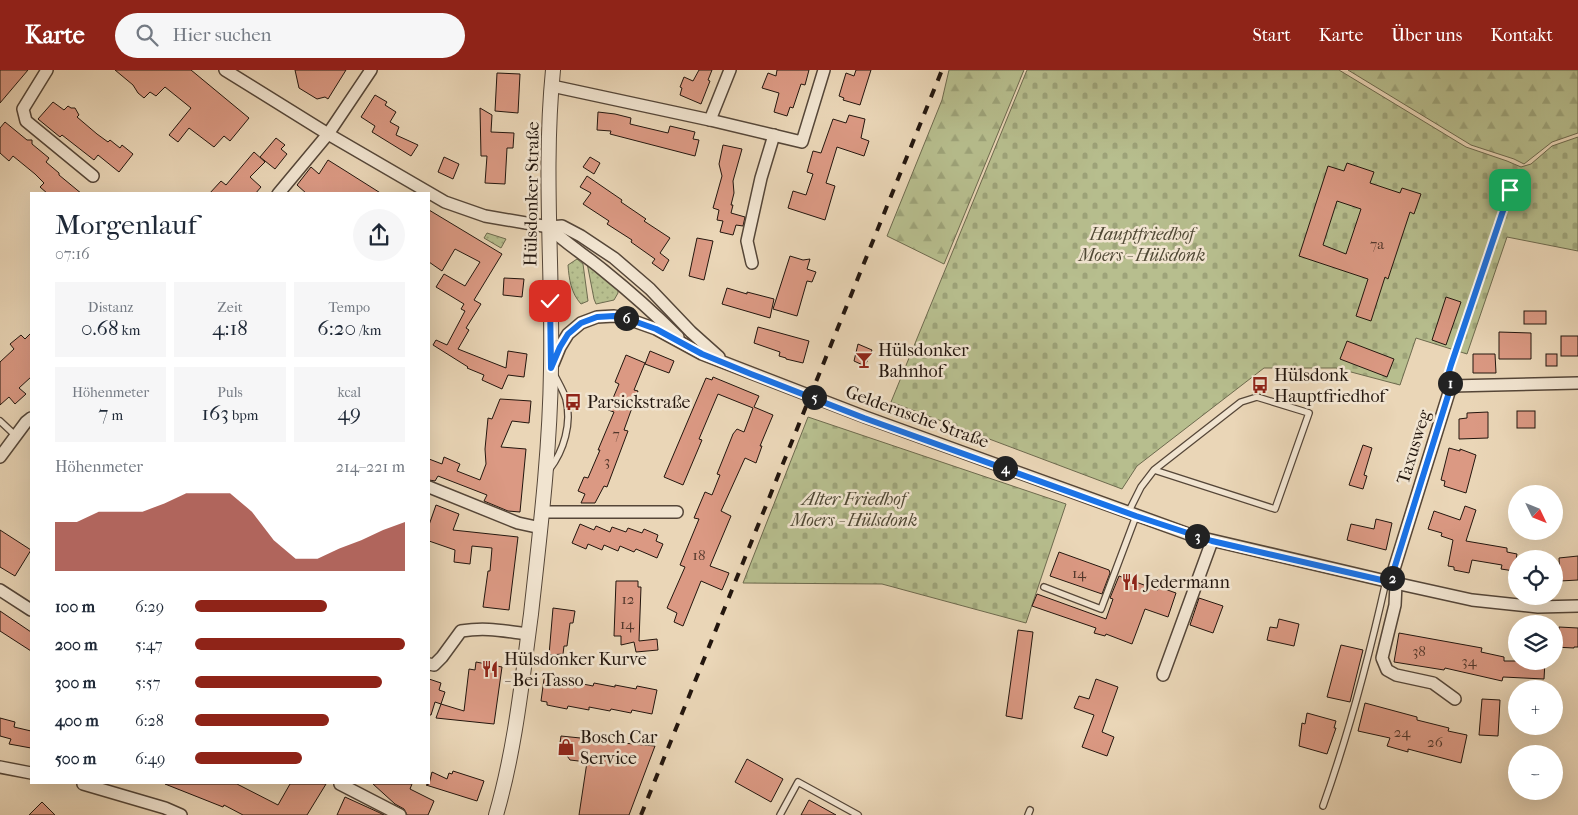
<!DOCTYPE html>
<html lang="de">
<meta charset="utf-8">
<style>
body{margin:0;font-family:"IM FELL French Canon",serif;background:#f6f6f7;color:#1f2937;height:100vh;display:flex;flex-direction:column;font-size:19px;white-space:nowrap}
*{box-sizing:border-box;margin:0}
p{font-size:16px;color:#747a83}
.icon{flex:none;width:28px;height:28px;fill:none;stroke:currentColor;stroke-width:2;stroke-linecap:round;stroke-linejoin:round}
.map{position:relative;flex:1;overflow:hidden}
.panel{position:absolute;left:30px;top:122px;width:400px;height:592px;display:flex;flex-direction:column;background:#fff;border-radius:0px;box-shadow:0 5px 20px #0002}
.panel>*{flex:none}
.needle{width:32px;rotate:133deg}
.buttons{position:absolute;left:1508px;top:415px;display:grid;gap:10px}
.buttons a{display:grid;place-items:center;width:55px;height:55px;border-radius:50%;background:#fff;box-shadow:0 5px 20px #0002;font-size:25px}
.pin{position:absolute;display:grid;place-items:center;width:42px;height:42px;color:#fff;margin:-21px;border-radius:10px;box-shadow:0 2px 8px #0006}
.km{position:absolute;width:25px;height:25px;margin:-12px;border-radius:50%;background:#222;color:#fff;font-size:14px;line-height:25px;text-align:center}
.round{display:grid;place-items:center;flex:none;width:52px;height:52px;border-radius:26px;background:#f6f6f7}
.headline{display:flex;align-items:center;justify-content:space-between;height:85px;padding:0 25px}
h1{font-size:28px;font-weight:600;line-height:38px}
.stats{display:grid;grid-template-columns:repeat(3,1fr);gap:8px;height:85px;padding:5px 25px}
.stats div{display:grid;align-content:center;border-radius:0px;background:#f6f6f7;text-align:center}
.stats b{font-size:21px;font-weight:600}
.stats small{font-size:14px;font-weight:400}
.stats p{font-size:14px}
.chart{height:140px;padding:10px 25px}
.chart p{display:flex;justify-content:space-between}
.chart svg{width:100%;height:90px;margin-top:5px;fill:#8f2418;opacity:.7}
ul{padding:0 25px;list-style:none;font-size:16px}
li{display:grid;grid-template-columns:80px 60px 1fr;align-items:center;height:38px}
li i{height:12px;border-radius:6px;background:#8f2418}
header{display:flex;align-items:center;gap:30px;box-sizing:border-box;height:70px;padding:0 25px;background:#8f2418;color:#fff}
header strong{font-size:24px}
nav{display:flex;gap:28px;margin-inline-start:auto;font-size:18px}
.search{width:350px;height:45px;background:#f6f6f7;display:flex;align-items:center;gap:12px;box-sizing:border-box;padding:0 18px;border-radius:28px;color:#747a83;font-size:19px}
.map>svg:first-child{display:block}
.grass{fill:url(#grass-dots);stroke:#6d6a4e}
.forest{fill:url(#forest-firs);stroke:#6d6a4e}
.cemetery{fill:url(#cemetery-stones);stroke:#6d6a4e}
.building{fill:#db9983;stroke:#23160e;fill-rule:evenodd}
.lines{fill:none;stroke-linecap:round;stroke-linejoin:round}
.service-casing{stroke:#554638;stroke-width:8}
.minor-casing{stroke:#554638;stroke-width:14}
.tertiary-casing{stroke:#554638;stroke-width:16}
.service{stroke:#f1e4d0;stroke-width:5.5}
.minor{stroke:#f1e4d0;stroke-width:11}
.tertiary{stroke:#f1e4d0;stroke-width:14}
.rail{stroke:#23160e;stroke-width:4;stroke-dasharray:9 9;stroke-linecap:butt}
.route-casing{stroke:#fff;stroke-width:10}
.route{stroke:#1a73e8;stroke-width:6}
.labels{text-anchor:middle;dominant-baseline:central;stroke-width:5;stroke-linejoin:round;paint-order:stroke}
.number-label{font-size:15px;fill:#51372b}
.street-label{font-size:18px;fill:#23160e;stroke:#f1e4d0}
.park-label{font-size:18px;font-style:italic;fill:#4f4834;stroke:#f1e4d0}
.poi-label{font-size:18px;fill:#23160e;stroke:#f1e4d0;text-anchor:start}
</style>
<header>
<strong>Karte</strong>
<div class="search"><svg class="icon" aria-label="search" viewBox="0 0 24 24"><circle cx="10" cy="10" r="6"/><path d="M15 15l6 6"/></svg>Hier suchen</div>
<nav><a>Start</a><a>Karte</a><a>Über uns</a><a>Kontakt</a></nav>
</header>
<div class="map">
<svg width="1578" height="745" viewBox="0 0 1578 745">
<defs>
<pattern id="grass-dots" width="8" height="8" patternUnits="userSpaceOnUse" patternTransform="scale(1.25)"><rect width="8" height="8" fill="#b7be8e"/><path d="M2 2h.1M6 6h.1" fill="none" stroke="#9da379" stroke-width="1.8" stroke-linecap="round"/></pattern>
<pattern id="forest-firs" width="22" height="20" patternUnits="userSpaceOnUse" patternTransform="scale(1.25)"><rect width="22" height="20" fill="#b7be8e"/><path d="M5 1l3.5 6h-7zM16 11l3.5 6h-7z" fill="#9da379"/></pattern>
<pattern id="cemetery-stones" width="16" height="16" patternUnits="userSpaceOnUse" patternTransform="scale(1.25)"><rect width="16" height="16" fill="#b7be8e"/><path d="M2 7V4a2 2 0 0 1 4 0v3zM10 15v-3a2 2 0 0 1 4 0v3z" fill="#9da379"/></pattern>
</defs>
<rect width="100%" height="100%" fill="#ead6b7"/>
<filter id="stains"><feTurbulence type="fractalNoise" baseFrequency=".004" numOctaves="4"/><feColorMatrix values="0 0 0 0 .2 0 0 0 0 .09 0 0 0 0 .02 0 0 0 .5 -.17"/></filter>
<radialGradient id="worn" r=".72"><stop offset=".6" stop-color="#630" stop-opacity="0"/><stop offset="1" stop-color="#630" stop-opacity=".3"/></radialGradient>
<g class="grass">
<polygon points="487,163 506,169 501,178 484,168"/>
<path d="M577 189 583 194 588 231 581 234C571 223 569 209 568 195Z"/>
<polygon points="587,193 618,218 618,223 614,230 596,234 594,229"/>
</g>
<g class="forest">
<polygon points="949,0 1024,0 944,194 887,166 942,30"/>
<polygon points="1348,0 1578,0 1578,63 1552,72 1524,94 1514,89 1471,75"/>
</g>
<g class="cemetery">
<polygon points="1027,0 1339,0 1466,77 1507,91 1521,97 1531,94 1552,76 1578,67 1578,181 1507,167 1467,284 1416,268 1400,315 1336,298 1264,298 1137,396 1122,419 891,332"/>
<polygon points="808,347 1066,434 1026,553 882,514 743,513"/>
</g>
<g class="building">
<polygon points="0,0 28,0 0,33"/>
<polygon points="115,0 191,0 249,48 230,71 224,66 214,77 189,58 178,72 169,65 191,38 165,17 156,26 150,22 144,28 138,23 133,15"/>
<polygon points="295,0 346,0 328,29 325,27 317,29 299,18"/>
<polygon points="699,0 712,0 708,10 710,11 701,34 680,25 682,18 680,17 684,7 693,11"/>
<polygon points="777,0 809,0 805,15 801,14 793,38 790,37 787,46 774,42 779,23 762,18 768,3 776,6"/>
<polygon points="856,0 871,0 860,35 843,30 844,28 839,26 846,3 854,6"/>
<polygon points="497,3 520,4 518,43 495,41"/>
<polygon points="375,25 387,32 385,35 396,42 390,52 399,57 396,65 418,75 411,86 372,62 375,56 361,47"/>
<polygon points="53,32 64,40 68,36 71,38 75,38 79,45 77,47 97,64 108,72 110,70 120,78 122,75 133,84 119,102 98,85 94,90 62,65 60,67 38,49"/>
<polygon points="480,38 492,45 491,62 514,63 513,78 507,78 505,114 485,113 487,86 481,86"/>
<polygon points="598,42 615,44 631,48 630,54 668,63 670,56 695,62 693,69 699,70 695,86 610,64 611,61 597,60"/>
<polygon points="849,45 865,49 861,68 869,71 864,86 837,77 826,113 835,116 825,150 788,138 793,121 806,125 813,104 807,102 813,81 821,83 833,49 846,53"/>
<polygon points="5,52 27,70 32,70 32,74 49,88 46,92 59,103 59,105 82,124 48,124 40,117 44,113 35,104 13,86 9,91 0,83 0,58"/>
<polygon points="276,68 285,75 281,79 287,84 275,99 260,87"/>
<polygon points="723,75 742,79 733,111 734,123 731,135 733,135 731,143 745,147 743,156 736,155 733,165 720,162 723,151 717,150 719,140 713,138 722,106 719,94"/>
<polygon points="254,82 265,92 250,107 261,117 255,124 209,124 221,111 226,115"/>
<polygon points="444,87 459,94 453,109 438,102"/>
<polygon points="590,87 600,93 594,104 583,97"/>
<polygon points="328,90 344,100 382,124 307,124 297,115 311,97 319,104"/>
<path d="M1347 93 1374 102 1370 113 1400 123 1402 118 1421 124 1414 144 1410 142 1388 209 1385 207 1371 251 1356 246 1368 209 1299 186 1328 96 1344 101ZM1337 131 1361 139 1346 184 1323 175Z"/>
<polygon points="587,106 622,130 621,132 646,149 644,151 670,168 660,183 669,190 663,201 652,193 655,189 631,172 632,170 607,154 609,151 583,134 591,123 580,117"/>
<polygon points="429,140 502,184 474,230 481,234 466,258 469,260 458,279 506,298 508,281 527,284 524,307 508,305 502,319 482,310 484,305 467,298 468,297 433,275 436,270 447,275 465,241 461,239 464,234 436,217 444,204 465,216 480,192 455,179 442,201 429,192"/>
<polygon points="697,168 713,171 704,210 689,206"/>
<polygon points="790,186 803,190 810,189 807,199 816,202 812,212 807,211 797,246 773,239"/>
<polygon points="504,208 524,209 522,227 503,225"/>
<polygon points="727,218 747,224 747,222 774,229 770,248 722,234"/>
<polygon points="1446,227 1461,232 1446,275 1432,270"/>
<rect x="1524" y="241" width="22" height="13"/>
<polygon points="758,257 809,271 803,293 786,289 786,288 779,286 780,282 754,273"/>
<polygon points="1499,262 1531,263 1531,289 1499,289"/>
<polygon points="31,263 31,307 19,318 26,324 15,334 9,327 0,335 0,292 14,279 10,274 21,265 25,269"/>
<rect x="1561" y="266" width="17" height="20"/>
<polygon points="1347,271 1394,289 1387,307 1340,289"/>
<polygon points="858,274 872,280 865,296 854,291"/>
<polygon points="650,281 674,291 669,303 645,294"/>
<polygon points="1473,284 1495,284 1496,303 1473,303"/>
<rect x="1546" y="284" width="11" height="12"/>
<polygon points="626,285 645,293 634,320 638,321 624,360 628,361 607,417 604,416 595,433 581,433 585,424 578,421 584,407 588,408 600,380 598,380 614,342 608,340 619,314 615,312"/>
<polygon points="713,307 759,326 754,337 773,345 760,376 762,376 756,393 745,388 721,441 731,446 710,496 729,503 725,513 722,520 701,511 683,556 674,552 677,543 667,538 685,497 680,495 699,449 694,448 705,422 712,425 720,405 717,404 733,364 737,359 744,362 753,338 718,324 699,369 702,370 683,415 664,407 706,308 712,310"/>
<polygon points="500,329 531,331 529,353 512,351 501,377 526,379 520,442 508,441 484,431 487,425 438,406 435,411 429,410 429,389 442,394 444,387 460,394 457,401 480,410 486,394 485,379 488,348 492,349"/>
<rect x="1517" y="341" width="18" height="17"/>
<polygon points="1488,342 1488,368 1459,369 1459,349 1467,348 1467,343"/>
<polygon points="1363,375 1372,378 1364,405 1367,406 1363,419 1349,415"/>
<polygon points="1449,378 1460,381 1460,379 1476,385 1466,423 1444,416 1445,411 1441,410"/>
<polygon points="436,435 459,444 453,460 518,467 509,540 483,537 488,501 490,501 492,478 472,476 470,494 454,492 455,480 429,471 429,455"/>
<polygon points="1465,436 1476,440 1466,471 1507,478 1507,482 1517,484 1514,501 1501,499 1502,495 1472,490 1469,503 1454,500 1454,497 1448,496 1453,470 1441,466 1442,463 1428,459 1434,441 1460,450"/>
<polygon points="1376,449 1392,453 1386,480 1347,470 1351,454 1374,459"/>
<polygon points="580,454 594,460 596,456 610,462 612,457 626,462 628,458 642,463 644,459 658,465 656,471 663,474 657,488 636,479 634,482 620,476 618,481 604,475 602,480 588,474 586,479 572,473"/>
<polygon points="0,460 31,480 15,506 0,497"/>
<polygon points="1059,482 1109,500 1110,503 1102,524 1050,506"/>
<polygon points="1578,486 1578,510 1560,511 1559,488"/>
<polygon points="1119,506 1158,520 1159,517 1176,523 1168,547 1145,539 1132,574 1106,564 1105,566 1094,563 1096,558 1032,536 1037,524 1106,549 1113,529 1110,528"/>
<polygon points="616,511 638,511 638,517 641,517 639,571 657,569 658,580 636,582 634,572 621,575 621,566 614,566"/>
<polygon points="1199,528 1223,536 1213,563 1190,555"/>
<polygon points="553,538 575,541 573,553 570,553 567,576 564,576 563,584 549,585"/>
<polygon points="0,541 31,562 31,581 0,561"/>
<polygon points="1279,549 1299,554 1294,576 1267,570 1270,557 1277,558"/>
<polygon points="1559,557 1578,558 1578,577 1574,577 1574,578 1554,577 1554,565 1559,565"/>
<polygon points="1018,560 1033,562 1022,649 1006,646"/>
<polygon points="1399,563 1482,578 1481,582 1504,587 1504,591 1545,591 1544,609 1503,607 1502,611 1445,598 1444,600 1394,592"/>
<polygon points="1341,575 1363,580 1350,632 1327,627"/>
<polygon points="476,592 502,597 494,654 436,648 441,634 464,641 469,599 475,600"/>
<polygon points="429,609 441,613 439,620 445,622 441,634 435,632 431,645 429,645"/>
<polygon points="544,609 572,615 573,612 593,616 594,613 615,617 615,615 636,619 637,616 657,620 652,644 632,640 631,643 611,639 610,641 589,637 589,640 568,636 567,639 547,635 547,632 541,631"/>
<polygon points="1096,609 1118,617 1102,662 1114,667 1107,686 1082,677 1094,645 1074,638 1079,626 1089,629"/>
<polygon points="1482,629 1500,630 1498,666 1479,665"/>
<polygon points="1365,633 1417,647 1417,650 1449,658 1448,661 1467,665 1461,693 1408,679 1408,682 1387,676 1390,668 1358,661"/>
<polygon points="1307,643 1336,651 1334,658 1336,658 1327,684 1299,676 1302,653 1305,654"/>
<polygon points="0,648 15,652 14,657 31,661 31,678 9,674 11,669 0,666"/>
<polygon points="590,663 613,665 612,672 655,676 629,745 579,745 587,692 570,690 565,683 559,680 561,666 590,669"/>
<polygon points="747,689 783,709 771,732 735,712"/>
<polygon points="453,701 484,711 477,731 426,715 429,714 432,702 447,709 449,703 452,704"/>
<polygon points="165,714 237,714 278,735 290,714 326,714 307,745 243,745 224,735 223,737"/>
<polygon points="373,714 412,714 410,719 434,731 428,745 407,745 404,739 395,734"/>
<polygon points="345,727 378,742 384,745 337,745"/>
<polygon points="809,730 836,745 801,745"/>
<polygon points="42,732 55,745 29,745"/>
</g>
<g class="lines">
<g class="service-casing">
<g id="service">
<polyline points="1451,316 1448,305 1451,295 1510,120"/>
<polyline points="0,351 16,366"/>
<path d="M549 400C564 381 572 353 566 329 563 320 558 312 554 304"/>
<polyline points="1128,443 1141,417 1154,400 1241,332 1257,327 1309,343 1275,439 1154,400"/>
<polyline points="1044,517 1101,539 1136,446"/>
<path d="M1323 736C1349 663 1369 587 1386 511"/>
<polyline points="780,745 798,712 858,745"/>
<polyline points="1028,745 1030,740"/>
</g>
</g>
<g class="minor-casing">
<g id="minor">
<polyline points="47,0 23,39 26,51 93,106"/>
<polyline points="225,0 328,64 445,132 485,146 549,157 562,156 581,166 614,188 650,219 691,262 719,287"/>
<polyline points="552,16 710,50 802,72 824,0"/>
<polyline points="710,50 730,0"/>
<polyline points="278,124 328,64 371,0"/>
<path d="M549 157C565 173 585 185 603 200 629 221 654 243 678 267"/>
<polyline points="752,193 747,171 761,108 774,65"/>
<polyline points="553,294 560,277 568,264 581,253 597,247 614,246 628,249 656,259 702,284 865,347 1194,466 1386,511 1472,530 1538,537 1578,536"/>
<polyline points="0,387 26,352 31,348"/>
<polyline points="429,417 518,453 541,458"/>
<polyline points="543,442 677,442"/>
<polyline points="1390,512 1451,316 1578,313"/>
<polyline points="1396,514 1395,535 1382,588 1387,600 1396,605 1433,613 1455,629"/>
<polyline points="0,520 31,540"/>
<path d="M429 594 434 595 442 587 461 561C487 557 503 561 528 564"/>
<polyline points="1163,605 1212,471"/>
<polyline points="0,697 31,703"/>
<polyline points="83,714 165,738 181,745"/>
<polyline points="340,714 400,745"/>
</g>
</g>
<g class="tertiary-casing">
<path id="tertiary" d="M496 745C515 680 522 611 531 544 540 462 550 381 551 299 553 199 543 99 553 0"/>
</g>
<use href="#service" class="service"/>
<use href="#minor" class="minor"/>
<use href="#tertiary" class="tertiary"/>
<polyline class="rail" points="641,745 942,0"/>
</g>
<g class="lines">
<g class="route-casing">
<polyline id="route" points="550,231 551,298 560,277 568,264 581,253 597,247 614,246 628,249 656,259 702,284 751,304 864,348 1136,446 1212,471 1390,512 1451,316 1448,305 1451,295 1510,120"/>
</g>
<use href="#route" class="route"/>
</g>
<defs>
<g id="bar-bare" transform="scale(1.35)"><path d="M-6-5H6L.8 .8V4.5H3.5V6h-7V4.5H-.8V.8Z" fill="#8f2418" stroke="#f1e4d0" stroke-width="2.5" paint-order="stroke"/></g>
<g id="bus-bare" transform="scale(1.35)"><path d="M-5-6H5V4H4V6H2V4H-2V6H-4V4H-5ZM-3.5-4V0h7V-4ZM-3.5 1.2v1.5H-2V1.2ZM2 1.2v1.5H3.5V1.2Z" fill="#8f2418" stroke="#f1e4d0" stroke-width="2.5" paint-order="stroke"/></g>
<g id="restaurant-bare" transform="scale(1.35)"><path d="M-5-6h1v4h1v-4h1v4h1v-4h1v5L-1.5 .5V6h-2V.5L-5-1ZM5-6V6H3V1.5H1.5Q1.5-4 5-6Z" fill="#8f2418" stroke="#f1e4d0" stroke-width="2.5" paint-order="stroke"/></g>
<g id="shop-bare" transform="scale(1.35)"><path d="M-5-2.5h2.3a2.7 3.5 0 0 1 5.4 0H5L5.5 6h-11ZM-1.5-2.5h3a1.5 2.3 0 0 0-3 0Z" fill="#8f2418" stroke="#f1e4d0" stroke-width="2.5" paint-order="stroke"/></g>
</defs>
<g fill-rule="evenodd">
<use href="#bar-bare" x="864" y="290"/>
<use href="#bus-bare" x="1260" y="315"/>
<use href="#bus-bare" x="573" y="332"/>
<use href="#restaurant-bare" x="1130" y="512"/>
<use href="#restaurant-bare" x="490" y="599"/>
<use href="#shop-bare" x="566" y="677"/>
</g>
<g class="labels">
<g class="number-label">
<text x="1377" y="174">7a</text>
<text x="616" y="364">7</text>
<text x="607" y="391">3</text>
<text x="699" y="485">18</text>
<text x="1079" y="503">14</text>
<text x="628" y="529">12</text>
<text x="627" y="554">14</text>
<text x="1419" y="581">38</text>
<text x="1469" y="591">34</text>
<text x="1402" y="662">24</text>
<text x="1435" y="672">26</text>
</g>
<g class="street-label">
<text transform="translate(532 124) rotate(-89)">Hülsdonker Straße</text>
<text transform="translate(917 347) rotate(20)">Geldernsche Straße</text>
<text transform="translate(1414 377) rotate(-73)">Taxusweg</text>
</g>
<g class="park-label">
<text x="1142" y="164">Hauptfriedhof<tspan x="1142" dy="21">Moers - Hülsdonk</tspan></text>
<text x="854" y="429">Alter Friedhof<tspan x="854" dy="21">Moers - Hülsdonk</tspan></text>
</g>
<g class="poi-label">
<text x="878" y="280">Hülsdonker<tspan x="878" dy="21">Bahnhof</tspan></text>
<text x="1274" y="305">Hülsdonk<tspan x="1274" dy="21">Hauptfriedhof</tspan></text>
<text x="587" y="332">Parsickstraße</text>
<text x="1144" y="512">Jedermann</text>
<text x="504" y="589">Hülsdonker Kurve<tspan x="504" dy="21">- Bei Tasso</tspan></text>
<text x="580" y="667">Bosch Car<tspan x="580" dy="21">Service</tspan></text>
</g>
</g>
<rect width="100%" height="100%" filter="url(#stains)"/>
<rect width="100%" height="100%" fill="url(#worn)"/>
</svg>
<div class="buttons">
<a><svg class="needle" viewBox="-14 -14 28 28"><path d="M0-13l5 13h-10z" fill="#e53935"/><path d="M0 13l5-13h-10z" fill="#747a83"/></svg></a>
<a><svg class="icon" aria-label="locate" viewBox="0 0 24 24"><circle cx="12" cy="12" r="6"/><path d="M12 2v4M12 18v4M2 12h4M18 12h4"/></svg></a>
<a><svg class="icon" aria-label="layers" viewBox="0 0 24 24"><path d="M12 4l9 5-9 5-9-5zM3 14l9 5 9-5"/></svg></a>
<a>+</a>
<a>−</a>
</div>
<div class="pin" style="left:1510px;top:120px;background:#1e9e55"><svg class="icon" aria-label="arrive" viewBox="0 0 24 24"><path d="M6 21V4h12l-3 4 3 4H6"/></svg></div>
<div class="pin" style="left:550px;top:231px;background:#d93025"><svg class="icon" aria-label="check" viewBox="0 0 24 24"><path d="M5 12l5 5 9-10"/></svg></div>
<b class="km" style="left:1450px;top:313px">1</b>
<b class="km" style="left:1392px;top:508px">2</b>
<b class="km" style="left:1197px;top:466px">3</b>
<b class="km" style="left:1005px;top:398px">4</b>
<b class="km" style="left:814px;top:327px">5</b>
<b class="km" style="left:626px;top:248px">6</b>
<section class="panel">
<div class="headline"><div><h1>Morgenlauf</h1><p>07:16</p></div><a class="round"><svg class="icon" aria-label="share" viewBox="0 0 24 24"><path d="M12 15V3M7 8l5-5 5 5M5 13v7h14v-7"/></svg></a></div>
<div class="stats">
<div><p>Distanz</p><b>0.68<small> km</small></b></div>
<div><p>Zeit</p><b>4:18</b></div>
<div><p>Tempo</p><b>6:20<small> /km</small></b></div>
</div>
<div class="stats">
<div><p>Höhenmeter</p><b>7<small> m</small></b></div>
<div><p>Puls</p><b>163<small> bpm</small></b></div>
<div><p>kcal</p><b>49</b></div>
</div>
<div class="chart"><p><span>Höhenmeter</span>214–221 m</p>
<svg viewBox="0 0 160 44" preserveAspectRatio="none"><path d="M0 44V20L10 20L20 15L30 15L40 15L50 11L60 6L70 6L80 6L90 15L100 29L110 38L120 38L130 33L140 29L150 24L160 20V44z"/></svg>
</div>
<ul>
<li><b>100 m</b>6:29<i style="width:63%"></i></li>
<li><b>200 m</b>5:47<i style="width:100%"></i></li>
<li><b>300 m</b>5:57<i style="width:89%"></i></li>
<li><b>400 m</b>6:28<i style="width:64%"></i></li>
<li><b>500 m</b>6:49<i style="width:51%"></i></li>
</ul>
</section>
</div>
